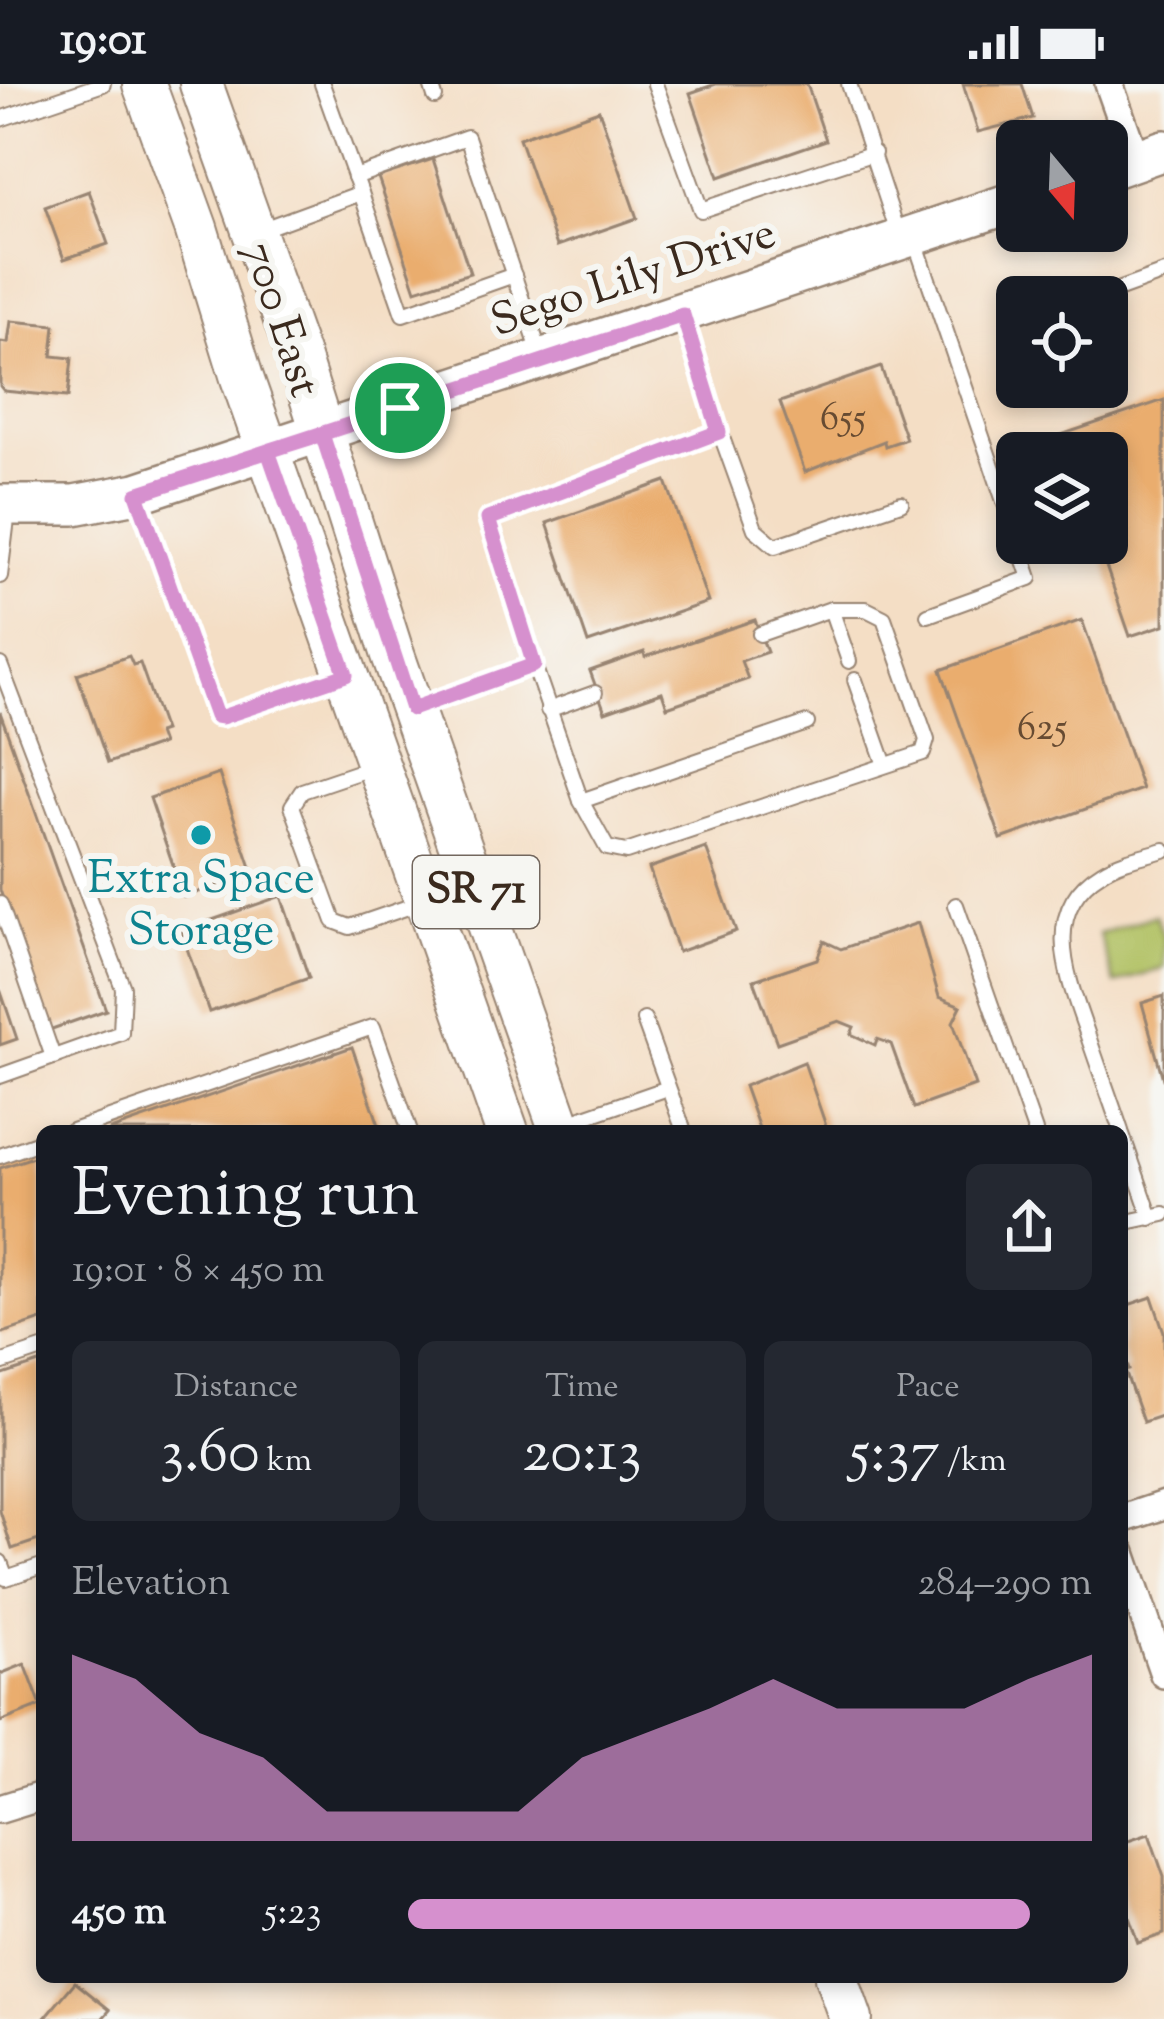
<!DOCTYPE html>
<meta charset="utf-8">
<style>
body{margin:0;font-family:"Sorts Mill Goudy",serif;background:#242831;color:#f1f3f6;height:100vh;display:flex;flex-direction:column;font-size:45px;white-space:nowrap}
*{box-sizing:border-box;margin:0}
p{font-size:39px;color:#9ea1a6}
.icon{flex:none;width:66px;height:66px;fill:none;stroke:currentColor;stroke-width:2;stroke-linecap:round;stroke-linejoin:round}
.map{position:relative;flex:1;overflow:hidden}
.side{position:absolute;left:36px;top:1041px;width:1092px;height:858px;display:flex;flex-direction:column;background:#171b24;border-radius:18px;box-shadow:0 6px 18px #0003}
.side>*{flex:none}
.needle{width:78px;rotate:161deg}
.buttons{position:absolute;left:996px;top:36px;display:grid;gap:24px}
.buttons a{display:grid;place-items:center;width:132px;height:132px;border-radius:18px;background:#171b24;box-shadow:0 6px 18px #0003;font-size:60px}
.pin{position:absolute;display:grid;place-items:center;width:102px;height:102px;color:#fff;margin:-51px;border:6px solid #fff;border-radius:50%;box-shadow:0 3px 12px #0007}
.round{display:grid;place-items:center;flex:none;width:126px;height:126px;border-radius:18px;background:#242831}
.head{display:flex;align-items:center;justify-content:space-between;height:204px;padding:0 36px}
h1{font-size:66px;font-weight:600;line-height:90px}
.figures{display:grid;grid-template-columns:repeat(3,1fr);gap:18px;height:204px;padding:12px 36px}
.figures div{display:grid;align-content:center;border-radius:18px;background:#242831;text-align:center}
.figures b{font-size:60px;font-weight:600}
.figures small{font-size:33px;font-weight:400}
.figures p{font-size:33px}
.chart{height:336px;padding:24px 36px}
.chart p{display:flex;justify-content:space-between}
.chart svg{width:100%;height:216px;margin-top:12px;fill:#d690ce;opacity:.7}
ul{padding:0 36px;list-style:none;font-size:39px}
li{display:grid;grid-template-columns:192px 144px 1fr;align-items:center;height:90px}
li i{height:30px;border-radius:15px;background:#d690ce}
.status{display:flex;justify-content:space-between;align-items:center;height:84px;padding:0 60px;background:#171b24;direction:ltr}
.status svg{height:33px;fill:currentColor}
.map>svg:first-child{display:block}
.green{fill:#b1c164;stroke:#767641;stroke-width:3}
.building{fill:#eaad6e}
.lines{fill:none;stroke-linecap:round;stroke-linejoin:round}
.lane-casing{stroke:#988472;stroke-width:18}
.street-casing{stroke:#988472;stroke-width:32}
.secondary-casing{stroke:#988472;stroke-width:44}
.primary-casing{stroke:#988472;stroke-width:46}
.lane{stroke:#fff;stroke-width:14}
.street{stroke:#fff;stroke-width:27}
.secondary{stroke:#fff;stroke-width:39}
.primary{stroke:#fff;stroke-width:42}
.route-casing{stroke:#fff;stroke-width:24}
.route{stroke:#d690ce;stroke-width:15}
.culture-dot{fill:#0f9aa8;stroke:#f6f6f2;stroke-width:4.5}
.labels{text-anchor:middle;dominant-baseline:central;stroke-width:12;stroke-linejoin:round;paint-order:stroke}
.number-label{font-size:39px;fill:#674b32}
.shield{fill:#f6f6f2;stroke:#73675e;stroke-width:3}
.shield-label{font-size:42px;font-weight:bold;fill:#3b2a1e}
.street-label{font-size:45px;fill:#3b2a1e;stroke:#f6f6f2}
.culture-label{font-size:45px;fill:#0d838f;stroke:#f6f6f2}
</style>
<div class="status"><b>19:01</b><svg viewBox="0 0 49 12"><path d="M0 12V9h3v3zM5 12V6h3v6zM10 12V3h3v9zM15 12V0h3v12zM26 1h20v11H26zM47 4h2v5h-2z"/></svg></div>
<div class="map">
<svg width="1164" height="1935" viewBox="0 0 1164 1935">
<rect width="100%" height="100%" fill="#f6f6f2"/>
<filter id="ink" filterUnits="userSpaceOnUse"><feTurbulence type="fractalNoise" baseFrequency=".00833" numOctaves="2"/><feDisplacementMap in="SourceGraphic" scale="24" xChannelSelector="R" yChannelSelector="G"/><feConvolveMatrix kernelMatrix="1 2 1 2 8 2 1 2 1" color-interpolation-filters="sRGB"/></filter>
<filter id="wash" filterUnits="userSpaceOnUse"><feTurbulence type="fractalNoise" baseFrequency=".004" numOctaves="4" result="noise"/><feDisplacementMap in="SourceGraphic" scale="48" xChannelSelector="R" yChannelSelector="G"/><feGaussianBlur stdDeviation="2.7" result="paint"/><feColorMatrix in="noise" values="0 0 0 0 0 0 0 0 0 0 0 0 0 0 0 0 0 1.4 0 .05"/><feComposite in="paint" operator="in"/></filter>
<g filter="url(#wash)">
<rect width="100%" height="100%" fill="#f4dec5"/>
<polygon class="green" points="1156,831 1164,856 1164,884 1115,900 1099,850"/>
<g id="blocks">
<g class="building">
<polygon points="716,0 807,0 826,56 719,93 690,9"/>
<polygon points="963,0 1022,0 1033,34 978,48"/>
<polygon points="599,26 637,134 557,162 519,54"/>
<polygon points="433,75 470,189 416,206 378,93"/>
<polygon points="89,107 108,160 64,175 45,123"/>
<polygon points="11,237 55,241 52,272 72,274 68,313 4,307 0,302 0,258 8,259"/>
<polygon points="881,283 906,355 885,362 884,357 805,388 780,318"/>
<polygon points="1164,316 1164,541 1130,552 1098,459 1107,459 1107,369 1067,369 1061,351"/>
<polygon points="666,397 708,518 588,559 547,439"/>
<polygon points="755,536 767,568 741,577 748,595 667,623 662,608 605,628 590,587 644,568 645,573"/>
<polygon points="1082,536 1142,705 1001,755 941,586"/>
<polygon points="129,572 133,581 140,579 164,647 158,649 162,660 108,679 77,590"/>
<polygon points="0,628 106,926 49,946 0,806"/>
<polygon points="219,690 253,789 184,813 150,714"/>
<polygon points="706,764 736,847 678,868 649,784"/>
<polygon points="281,812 309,894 209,928 181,847"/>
<polygon points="918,839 939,913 961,922 953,938 975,1002 914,1024 891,960 877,955 875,961 851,950 854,943 839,937 777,959 754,896 817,875 824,857 841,865"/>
<polygon points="1,908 17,955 0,961 0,909"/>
<polygon points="1164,912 1164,995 1163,995 1142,919"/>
<polygon points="352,963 381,1047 110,1047 110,1046"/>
<polygon points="804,978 826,1042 837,1047 760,1047 744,1002"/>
<polygon points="42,1070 42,1236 0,1250 0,1084"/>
<polygon points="1152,1213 1164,1248 1164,1331 1143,1338 1125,1287 1129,1286 1122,1266 1122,1223"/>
<polygon points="42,1278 42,1455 12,1465 0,1427 0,1292"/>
<polygon points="25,1580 41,1622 0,1638 0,1590"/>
<polygon points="1149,1750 1164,1793 1164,1850 1138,1859 1122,1813 1122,1759"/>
<polygon points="75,1898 110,1926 102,1935 44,1935"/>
</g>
</g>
</g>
<g filter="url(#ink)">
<use href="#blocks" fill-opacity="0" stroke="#988472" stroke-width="3"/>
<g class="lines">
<g class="lane-casing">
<g id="lane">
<polyline points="431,0 435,13"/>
<polyline points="655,0 701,126 874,69"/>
<polyline points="849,0 899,152"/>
<polyline points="0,35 103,0"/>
<polyline points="355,93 467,53 541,272"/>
<polyline points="361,109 403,230 514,191"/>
<polyline points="260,146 361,109 322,0"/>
<polyline points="915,157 1017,455"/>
<polyline points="1098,213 1164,189"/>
<polyline points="720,348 755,445 775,462 901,419"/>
<polyline points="137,410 216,632 222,633 341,593"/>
<polyline points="0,492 8,427"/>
<polyline points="928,531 1030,494 1018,459"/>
<polyline points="760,550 831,525 849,577"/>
<polyline points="0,581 123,904 121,949 0,992"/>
<polyline points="534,581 581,717 607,764 626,768 923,669 927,656 884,534 866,525 831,525"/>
<polyline points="855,596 885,681"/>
<polyline points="417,623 534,581 488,435 720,348 684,234"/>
<polyline points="548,626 595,609"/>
<polyline points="373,683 302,707 292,722 334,837 350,843 420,819"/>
<polyline points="581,717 807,639"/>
<polyline points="0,820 53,973"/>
<polyline points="956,821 1035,1047"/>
<polyline points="644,936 684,1047"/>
<polyline points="564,1040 668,1004"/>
<polyline points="72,1047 373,943 410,1047"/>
<path d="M1121 1047C1110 1014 1098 982 1087 949 1068 894 1039 826 1102 788 1120 776 1144 772 1164 766"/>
<polyline points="1122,1050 1151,1134"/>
<polyline points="0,1072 42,1057"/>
<polyline points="1122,1139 1164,1130"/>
<polyline points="0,1279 42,1265"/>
<polyline points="0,1478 6,1494 42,1482"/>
</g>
</g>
<g class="street-casing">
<g id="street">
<polyline points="1109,0 1136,76"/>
<polyline points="1122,1435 1164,1421"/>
<polyline points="1122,1469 1164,1590"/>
<polyline points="0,1725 42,1712"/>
</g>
</g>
<g class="secondary-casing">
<g id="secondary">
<polyline points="1107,86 1164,66"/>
<polyline points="0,421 74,421 137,409 1017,117"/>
</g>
</g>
<g class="primary-casing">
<g id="primary">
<polyline points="144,0 196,144 242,294 507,1047"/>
<polyline points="201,0 298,272 392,568 561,1047"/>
<polyline points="836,1893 851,1935"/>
</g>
</g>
<use href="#lane" class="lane"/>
<use href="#street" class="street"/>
<use href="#secondary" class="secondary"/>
<use href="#primary" class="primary"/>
</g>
</g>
<g class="lines" filter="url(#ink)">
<g class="route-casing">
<polyline id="route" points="400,324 137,410 216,632 222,633 346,591 268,367 322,350 412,625 534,581 488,435 719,348 683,231 400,324"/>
</g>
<use href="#route" class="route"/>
</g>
<circle class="culture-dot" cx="201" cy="751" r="12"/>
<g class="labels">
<g class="number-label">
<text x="843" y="336">655</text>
<text x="1042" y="646">625</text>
</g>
<rect class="shield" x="413" y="772" width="126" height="72" rx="9"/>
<g class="shield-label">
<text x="476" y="808">SR 71</text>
</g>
<g class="street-label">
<text transform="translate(634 196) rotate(-18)">Sego Lily Drive</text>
<text transform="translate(279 236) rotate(72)">700 East</text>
</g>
<g class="culture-label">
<text x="201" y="797">Extra Space<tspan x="201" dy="52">Storage</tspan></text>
</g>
</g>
</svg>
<div class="buttons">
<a><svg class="needle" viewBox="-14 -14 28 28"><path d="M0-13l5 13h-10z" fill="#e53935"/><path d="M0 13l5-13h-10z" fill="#9ea1a6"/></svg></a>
<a><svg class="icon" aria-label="locate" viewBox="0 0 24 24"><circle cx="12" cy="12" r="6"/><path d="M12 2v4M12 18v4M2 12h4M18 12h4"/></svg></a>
<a><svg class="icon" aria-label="layers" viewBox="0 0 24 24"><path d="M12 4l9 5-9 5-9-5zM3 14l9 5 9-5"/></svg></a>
</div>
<div class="pin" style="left:400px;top:324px;background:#1e9e55"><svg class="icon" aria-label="arrive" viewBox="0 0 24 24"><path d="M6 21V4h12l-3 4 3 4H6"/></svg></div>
<section class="side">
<div class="head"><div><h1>Evening run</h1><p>19:01 · 8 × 450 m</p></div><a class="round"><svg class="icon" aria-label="share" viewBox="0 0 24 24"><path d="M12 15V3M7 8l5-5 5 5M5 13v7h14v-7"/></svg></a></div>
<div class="figures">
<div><p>Distance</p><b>3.60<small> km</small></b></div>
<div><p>Time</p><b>20:13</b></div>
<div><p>Pace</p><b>5:37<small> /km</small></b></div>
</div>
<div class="chart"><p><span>Elevation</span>284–290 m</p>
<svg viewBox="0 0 160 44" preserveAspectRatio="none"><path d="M0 44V6L10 11L20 22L30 27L40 38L50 38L60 38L70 38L80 27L90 22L100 17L110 11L120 17L130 17L140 17L150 11L160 6V44z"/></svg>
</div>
<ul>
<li><b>450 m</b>5:23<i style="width:91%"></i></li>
</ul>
</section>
</div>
